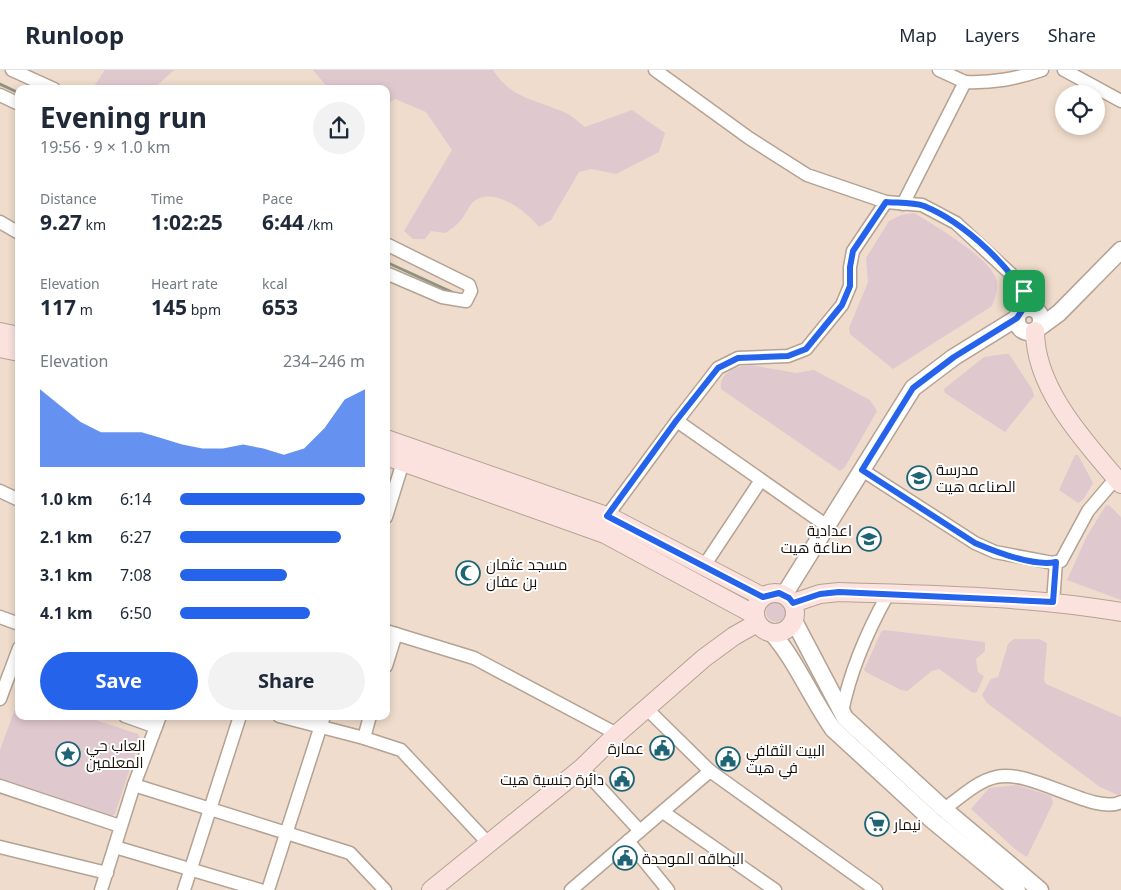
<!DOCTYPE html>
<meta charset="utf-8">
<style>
body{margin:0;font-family:"Noto Sans",Cairo,sans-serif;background:#f2f2f3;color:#1f2937;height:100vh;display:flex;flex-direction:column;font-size:19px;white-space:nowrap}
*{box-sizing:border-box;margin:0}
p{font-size:16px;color:#747a83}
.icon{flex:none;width:28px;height:28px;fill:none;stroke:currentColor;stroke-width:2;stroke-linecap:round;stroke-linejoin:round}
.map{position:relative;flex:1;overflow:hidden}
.drawer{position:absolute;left:15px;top:15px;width:375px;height:635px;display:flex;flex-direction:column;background:#fff;border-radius:10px;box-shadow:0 2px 8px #0003}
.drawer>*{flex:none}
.tools{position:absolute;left:1055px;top:15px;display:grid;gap:10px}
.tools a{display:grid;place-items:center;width:50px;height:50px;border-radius:50%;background:#fff;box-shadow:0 2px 8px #0003;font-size:25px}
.pin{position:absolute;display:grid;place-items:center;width:42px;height:42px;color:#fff;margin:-21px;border-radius:10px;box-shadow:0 2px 8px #0006}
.round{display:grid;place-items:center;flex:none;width:52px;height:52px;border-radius:26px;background:#f2f2f3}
.summary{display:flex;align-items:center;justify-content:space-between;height:85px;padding:0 25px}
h1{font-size:28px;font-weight:700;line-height:38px}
.metrics{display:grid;grid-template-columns:repeat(3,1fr);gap:8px;height:85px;padding:5px 25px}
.metrics div{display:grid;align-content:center}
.metrics b{font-size:21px;font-weight:700}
.metrics small{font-size:14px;font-weight:400}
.metrics p{font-size:14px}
.chart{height:140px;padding:10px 25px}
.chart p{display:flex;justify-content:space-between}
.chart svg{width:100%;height:90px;margin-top:5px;fill:#2563eb;opacity:.7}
.primary-button{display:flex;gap:10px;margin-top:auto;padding:10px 25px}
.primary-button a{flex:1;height:58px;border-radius:30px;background:#2563eb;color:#fff;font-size:20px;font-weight:700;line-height:58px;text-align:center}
.primary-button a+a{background:#f2f2f3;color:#1f2937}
ul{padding:0 25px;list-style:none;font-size:16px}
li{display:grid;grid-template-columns:80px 60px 1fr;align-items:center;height:38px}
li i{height:12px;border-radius:6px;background:#2563eb}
header{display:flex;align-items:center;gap:30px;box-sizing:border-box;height:70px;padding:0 25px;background:#fff;border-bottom:1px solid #e0e1e3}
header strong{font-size:24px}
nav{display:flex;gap:28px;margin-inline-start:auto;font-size:18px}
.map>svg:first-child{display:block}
.green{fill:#e0c8cf}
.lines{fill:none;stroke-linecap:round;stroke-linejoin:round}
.stream{stroke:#8e937e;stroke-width:3}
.minor-casing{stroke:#b4a293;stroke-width:15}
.tertiary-casing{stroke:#b4a293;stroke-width:19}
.secondary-casing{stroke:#b4a293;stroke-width:20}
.minor{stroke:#fff;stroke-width:12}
.tertiary{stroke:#fff;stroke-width:16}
.secondary{stroke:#fce2de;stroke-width:18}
.route-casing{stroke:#fff;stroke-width:10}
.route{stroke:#2563eb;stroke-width:6}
.labels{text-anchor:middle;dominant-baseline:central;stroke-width:4;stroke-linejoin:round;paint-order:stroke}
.poi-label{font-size:15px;fill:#160f0a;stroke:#fff;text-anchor:start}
</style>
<header>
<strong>Runloop</strong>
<nav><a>Map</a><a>Layers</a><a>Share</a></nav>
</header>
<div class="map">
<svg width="1121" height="820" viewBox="0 0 1121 820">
<rect width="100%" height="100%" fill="#efdccc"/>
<g class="green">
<polygon points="105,0 174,0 153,19 92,19"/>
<path d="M313 0H493C512 30 536 29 566 43 572 46 579 52 585 57L632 40 665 63 659 82 616 104 591 99 579 102 551 150 539 157C526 141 493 115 473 132 468 137 465 146 460 151 456 156 450 160 445 163L431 161 425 169H413L404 161 452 80 426 42 395 29 386 35V19H329Z"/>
<path d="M914 143C934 155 989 187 996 209 999 218 995 228 992 236L893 299 850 264 849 258 868 212 866 188 889 151 901 145Z"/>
<polygon points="1005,284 1009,284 1032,319 1034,326 1005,362 945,323 944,319 984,287"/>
<path d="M751 295 796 303 814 300 870 330 877 341 845 397 840 401 721 319C719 301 738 296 751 295Z"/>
<polygon points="1075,385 1078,385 1093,413 1083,430 1078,433 1059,420"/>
<polygon points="1106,435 1110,436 1121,447 1121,530 1067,510 1087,466"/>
<circle cx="776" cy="542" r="10"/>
<polygon points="884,560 985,572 985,581 976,589 978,602 984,606 977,622 973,623 939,599 932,601 907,621 901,620 866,602 864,600 881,562"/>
<polygon points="1014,569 1039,569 1047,573 1044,610 1046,614 1121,647 1121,723 1118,725 1100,717 987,633 982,625 991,609 998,607 1008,574"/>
<polygon points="19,628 19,646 84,646 138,664 140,668 115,744 112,746 0,709 0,680"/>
<polygon points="1017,715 1051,726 1053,733 1027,787 1015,779 971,739 989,718"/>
</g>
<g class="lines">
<g class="stream">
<polyline points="0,14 19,23"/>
<polyline points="386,192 454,223"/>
</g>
<g class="minor-casing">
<g id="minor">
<polyline points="12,0 54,19"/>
<polyline points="655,0 749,68 807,105 886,132 922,135 956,153 1011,204 1034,239"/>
<polyline points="939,0 965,12"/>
<polyline points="1064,0 1121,31"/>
<polyline points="0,25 19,34"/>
<path d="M903 134 965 12C993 13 1015 9 1042 0"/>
<polyline points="0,152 19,163"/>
<polyline points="386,174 469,215 471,221 466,231 442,227 386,203"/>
<polyline points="1012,209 1018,244"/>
<polyline points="677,351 827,456"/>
<polyline points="862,400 975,473 995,482 1053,493 1061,491 1088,441 1116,408"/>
<polyline points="0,421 19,430"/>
<polyline points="607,446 677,351 718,298 738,288 788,286 806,279 842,235 850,216 850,197 853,181 886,132"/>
<polyline points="386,447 403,392"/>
<polyline points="704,496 761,410"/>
<polyline points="1053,532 1056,492"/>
<polyline points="0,547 19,554"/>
<polyline points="386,561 474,588 617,664"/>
<polyline points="386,596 396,564"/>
<polyline points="0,629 19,578"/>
<polyline points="646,638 710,701 876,820"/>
<path d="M842 642C850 601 868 560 888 524"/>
<polyline points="125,646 156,657"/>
<polyline points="279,646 364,668 401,680 488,773"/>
<polyline points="364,668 370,646"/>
<polyline points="582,698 640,761"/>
<polyline points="134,715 350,783 385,820"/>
<polyline points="0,716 120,756"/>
<path d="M944 739C960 728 977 711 996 707 1031 698 1095 746 1121 732"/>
<polyline points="663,742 775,820"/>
<polyline points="628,771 668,820"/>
<polyline points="0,777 107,803"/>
<polyline points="115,777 260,820"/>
<polyline points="101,820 134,715 160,646"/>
<polyline points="184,820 240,646"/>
<polyline points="268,820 324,646"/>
<polyline points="571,820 710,701"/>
</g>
</g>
<g class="tertiary-casing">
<g id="tertiary">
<circle cx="1029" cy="250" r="12"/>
<polyline points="1040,257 1059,243 1121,180"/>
<polyline points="784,525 913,318 954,287 1017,248"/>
<polyline points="794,551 845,648 944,739 1040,820"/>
<path d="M772 563C797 592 811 628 833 659L932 750 1017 820"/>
</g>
</g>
<g class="secondary-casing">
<g id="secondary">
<path d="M1035 261C1035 319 1085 372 1121 414"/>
<polyline points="0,262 19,266"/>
<polyline points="0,278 19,282"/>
<polyline points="386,369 612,448 763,527"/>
<polyline points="386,386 605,464 755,545"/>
<circle cx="775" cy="543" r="20"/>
<path d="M793 533 820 524 839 522C933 525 1028 526 1121 542"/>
<polyline points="431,820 582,698 617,664 704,588 734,566 757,553"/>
</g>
</g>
<use href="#minor" class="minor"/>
<use href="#tertiary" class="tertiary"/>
<use href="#secondary" class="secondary"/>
</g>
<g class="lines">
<g class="route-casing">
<path id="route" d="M886 132C897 133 913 132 924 136 966 153 1013 199 1034 239H1023L1017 248 954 287 913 318 862 400 975 473C996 482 1034 497 1056 492L1053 532 839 522 820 524 793 533 789 528 779 523 763 527 607 446 676 351 718 298 738 288 788 286 806 279 842 235 850 216V197L853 181Z"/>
</g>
<use href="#route" class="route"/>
</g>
<defs>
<g id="school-ring" transform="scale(1.25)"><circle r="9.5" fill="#fff" stroke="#1f6475" stroke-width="1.5"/><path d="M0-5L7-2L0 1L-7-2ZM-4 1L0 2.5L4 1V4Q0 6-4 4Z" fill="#1f6475"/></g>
<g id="mosque-ring" transform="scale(1.25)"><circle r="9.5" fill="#fff" stroke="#1f6475" stroke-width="1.5"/><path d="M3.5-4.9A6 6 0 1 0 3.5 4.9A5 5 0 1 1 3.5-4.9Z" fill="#1f6475"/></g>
<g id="civic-ring" transform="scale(1.25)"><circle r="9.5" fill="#fff" stroke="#1f6475" stroke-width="1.5"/><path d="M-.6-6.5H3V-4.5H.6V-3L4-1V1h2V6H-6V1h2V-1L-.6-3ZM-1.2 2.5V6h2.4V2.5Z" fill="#1f6475"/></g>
<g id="sight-ring" transform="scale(1.25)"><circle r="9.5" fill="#fff" stroke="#1f6475" stroke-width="1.5"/><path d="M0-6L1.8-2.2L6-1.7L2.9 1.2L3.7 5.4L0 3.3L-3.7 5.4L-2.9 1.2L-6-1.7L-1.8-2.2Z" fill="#1f6475"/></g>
<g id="supermarket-ring" transform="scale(1.25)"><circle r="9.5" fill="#fff" stroke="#1f6475" stroke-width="1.5"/><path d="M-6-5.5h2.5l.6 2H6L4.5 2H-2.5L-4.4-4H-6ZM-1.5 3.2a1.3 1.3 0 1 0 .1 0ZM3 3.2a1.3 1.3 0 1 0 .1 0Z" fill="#1f6475"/></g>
</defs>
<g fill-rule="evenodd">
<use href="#school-ring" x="919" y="408"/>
<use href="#school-ring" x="869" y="469"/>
<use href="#mosque-ring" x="468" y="503"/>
<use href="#civic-ring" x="662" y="678"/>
<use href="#sight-ring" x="68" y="684"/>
<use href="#civic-ring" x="728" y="689"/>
<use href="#civic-ring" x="622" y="709"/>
<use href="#supermarket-ring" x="877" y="754"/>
<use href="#civic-ring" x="625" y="788"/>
</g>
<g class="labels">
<g class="poi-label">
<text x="936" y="399">مدرسة<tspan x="936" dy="17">الصناعه هيت</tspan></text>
<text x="852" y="460" text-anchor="end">اعدادية<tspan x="852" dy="17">صناعة هيت</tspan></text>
<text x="486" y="494">مسجد عثمان<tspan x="486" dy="17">بن عفان</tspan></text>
<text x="86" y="675">العاب حي<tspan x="86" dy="17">المعلمين</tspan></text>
<text x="644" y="678" text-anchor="end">عمارة</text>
<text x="746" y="680">البيت الثقافي<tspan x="746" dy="17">في هيت</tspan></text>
<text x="604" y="709" text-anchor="end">دائرة جنسية هيت</text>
<text x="894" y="754">نيمار</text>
<text x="642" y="788">البطاقه الموحدة</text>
</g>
</g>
</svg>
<div class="tools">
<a><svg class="icon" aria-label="locate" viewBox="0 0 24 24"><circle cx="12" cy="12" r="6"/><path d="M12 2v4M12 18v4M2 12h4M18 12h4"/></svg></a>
</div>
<div class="pin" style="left:1024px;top:221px;background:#1e9e55"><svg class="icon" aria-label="arrive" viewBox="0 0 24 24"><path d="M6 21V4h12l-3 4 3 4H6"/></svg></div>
<section class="drawer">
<div class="summary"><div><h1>Evening run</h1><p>19:56 · 9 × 1.0 km</p></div><a class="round"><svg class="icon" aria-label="share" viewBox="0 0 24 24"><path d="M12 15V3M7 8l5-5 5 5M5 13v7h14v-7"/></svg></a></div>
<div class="metrics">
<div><p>Distance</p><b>9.27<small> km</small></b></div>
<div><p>Time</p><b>1:02:25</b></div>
<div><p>Pace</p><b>6:44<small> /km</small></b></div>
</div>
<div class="metrics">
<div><p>Elevation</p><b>117<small> m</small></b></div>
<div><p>Heart rate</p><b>145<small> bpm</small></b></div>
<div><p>kcal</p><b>653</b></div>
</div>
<div class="chart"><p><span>Elevation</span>234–246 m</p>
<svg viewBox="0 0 160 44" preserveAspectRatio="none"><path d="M0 44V6L10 14L20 22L30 27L40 27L50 27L60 30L70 33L80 35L90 35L100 33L110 35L120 38L130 35L140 25L150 11L160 6V44z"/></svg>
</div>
<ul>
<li><b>1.0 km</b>6:14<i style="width:100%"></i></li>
<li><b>2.1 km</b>6:27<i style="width:87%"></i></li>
<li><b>3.1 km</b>7:08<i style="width:58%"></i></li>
<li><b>4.1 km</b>6:50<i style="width:70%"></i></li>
</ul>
<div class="primary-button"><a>Save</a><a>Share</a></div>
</section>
</div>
